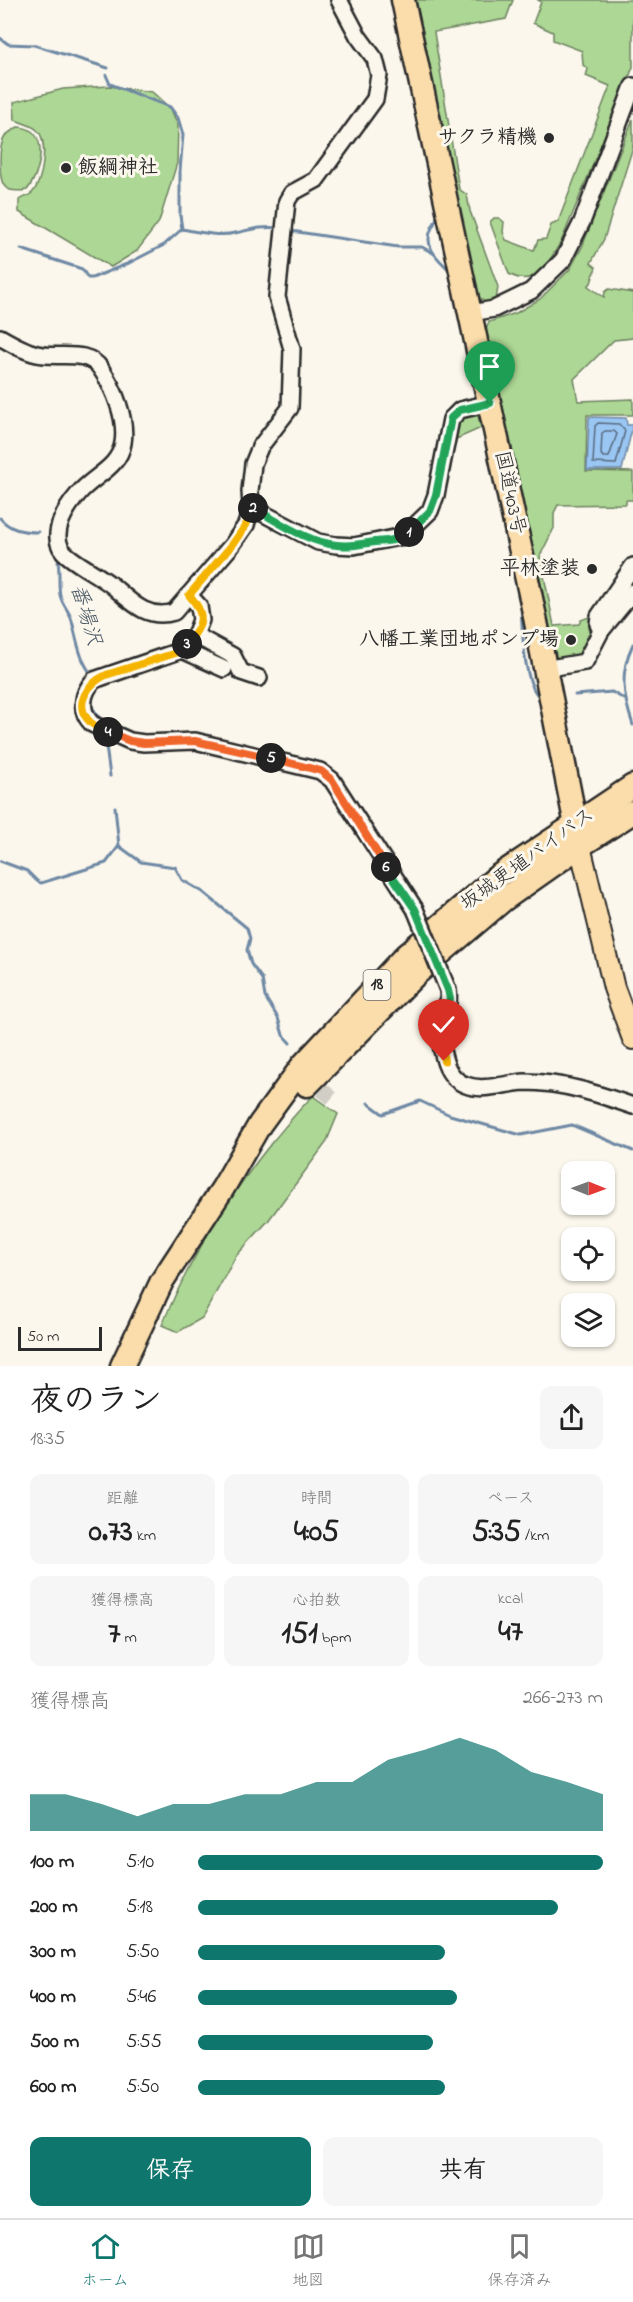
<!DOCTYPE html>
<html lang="ja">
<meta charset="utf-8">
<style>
body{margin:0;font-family:"Indie Flower","Klee One",sans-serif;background:#f6f6f6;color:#222;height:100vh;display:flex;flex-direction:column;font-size:22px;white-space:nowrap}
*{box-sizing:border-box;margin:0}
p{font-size:20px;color:#767676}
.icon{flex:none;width:33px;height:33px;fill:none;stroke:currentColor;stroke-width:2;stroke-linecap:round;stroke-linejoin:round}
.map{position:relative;height:1366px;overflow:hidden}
.drawer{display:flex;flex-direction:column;background:#fff;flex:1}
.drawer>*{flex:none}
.needle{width:39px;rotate:91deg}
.buttons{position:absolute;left:561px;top:1161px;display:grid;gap:12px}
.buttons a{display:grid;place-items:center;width:54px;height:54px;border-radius:12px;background:#fff;box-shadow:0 2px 4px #0004;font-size:30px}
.scale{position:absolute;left:18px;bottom:15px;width:84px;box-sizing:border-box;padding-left:6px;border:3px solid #2b2b2b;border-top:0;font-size:16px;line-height:21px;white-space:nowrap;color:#2b2b2b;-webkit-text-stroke:4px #fbf7ec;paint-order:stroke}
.pin{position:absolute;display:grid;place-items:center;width:51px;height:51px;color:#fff;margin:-62px -26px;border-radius:50% 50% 50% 0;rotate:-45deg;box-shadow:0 0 6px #0007}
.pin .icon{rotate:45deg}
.km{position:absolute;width:30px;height:30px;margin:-15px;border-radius:50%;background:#222;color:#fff;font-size:16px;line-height:30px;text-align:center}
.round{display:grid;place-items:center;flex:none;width:63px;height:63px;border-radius:12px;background:#f6f6f6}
.head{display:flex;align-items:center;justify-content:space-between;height:102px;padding:0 30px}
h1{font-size:33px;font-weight:700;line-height:45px}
.figures{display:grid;grid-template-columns:repeat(3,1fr);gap:9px;height:102px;padding:6px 30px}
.figures div{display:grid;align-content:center;border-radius:12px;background:#f6f6f6;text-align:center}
.figures b{font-size:30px;font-weight:700}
.figures small{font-size:16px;font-weight:400}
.figures p{font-size:16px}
.chart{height:168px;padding:12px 30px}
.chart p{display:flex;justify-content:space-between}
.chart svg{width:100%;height:108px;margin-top:6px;fill:#0f766e;opacity:.7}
.action{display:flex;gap:12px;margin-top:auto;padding:12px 30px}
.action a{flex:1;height:69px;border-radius:12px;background:#0f766e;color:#fff;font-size:24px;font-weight:700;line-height:69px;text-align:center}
.action a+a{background:#f6f6f6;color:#222}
ul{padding:0 30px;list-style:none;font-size:20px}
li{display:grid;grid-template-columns:96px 72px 1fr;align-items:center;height:45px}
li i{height:15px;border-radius:8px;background:#0f766e}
.tabs{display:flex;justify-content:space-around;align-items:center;height:84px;border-top:2px solid #e0e0e0;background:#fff;font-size:16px;color:#767676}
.tabs a{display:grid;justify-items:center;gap:3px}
.tabs .current{color:#0f766e}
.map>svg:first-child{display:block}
.green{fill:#add794;stroke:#6c8160;stroke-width:1.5}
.water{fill:#9ac6f4;stroke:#6e88a4;stroke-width:1.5}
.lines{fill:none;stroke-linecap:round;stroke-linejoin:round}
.shore{stroke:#57697b;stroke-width:1.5}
.stream{stroke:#6e88a4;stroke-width:3}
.minor-tunnel{stroke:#d1cec5;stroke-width:15;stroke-dasharray:15 8;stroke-linecap:butt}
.minor-casing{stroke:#2b2b2b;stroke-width:20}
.major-casing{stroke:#2b2b2b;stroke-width:24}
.highway-casing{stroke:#2b2b2b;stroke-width:27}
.minor{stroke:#fbf7ec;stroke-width:15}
.major{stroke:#fbddab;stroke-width:20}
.highway{stroke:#fbddab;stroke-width:22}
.minor-bridge-casing{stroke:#2b2b2b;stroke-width:20;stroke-linecap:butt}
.minor-bridge{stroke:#fbf7ec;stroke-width:15}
.split-1-casing{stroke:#fff;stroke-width:12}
.split-2-casing{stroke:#fff;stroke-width:12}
.split-3-casing{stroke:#fff;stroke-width:12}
.split-4-casing{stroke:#fff;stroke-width:12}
.split-5-casing{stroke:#fff;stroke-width:12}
.split-6-casing{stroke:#fff;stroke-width:12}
.split-7-casing{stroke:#fff;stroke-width:12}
.split-8-casing{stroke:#fff;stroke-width:12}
.split-1{stroke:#22a559;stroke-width:8}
.split-2{stroke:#22a559;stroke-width:8}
.split-3{stroke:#f5b400;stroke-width:8}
.split-4{stroke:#f5b400;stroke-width:8}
.split-5{stroke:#f0652b;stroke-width:8}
.split-6{stroke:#f0652b;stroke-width:8}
.split-7{stroke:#22a559;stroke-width:8}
.split-8{stroke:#f5b400;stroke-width:8}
.poi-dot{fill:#2b2b2b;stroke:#fbf7ec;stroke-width:2}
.labels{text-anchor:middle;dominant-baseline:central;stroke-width:6;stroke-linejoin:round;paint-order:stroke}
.shield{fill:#fbf7ec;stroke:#696865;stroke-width:1.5}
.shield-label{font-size:18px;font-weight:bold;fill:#2b2b2b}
.poi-label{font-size:20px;font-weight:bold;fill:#2b2b2b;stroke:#fbf7ec;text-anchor:end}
.street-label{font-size:20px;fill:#2b2b2b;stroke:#fbf7ec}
.water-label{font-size:21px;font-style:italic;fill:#4c5a67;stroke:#fbf7ec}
</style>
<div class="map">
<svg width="633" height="1366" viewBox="0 0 633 1366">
<rect width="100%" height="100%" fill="#fbf7ec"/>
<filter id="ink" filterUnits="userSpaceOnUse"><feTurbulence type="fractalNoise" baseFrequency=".0167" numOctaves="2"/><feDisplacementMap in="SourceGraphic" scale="12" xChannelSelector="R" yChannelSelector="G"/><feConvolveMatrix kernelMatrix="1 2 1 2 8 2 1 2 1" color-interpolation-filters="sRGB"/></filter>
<g filter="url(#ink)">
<g class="green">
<polygon points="416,0 513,0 506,19 434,32 459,189 467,195 470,211 498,287 496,300 485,303 478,296"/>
<path d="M538 0H633V67L561 242C548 263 535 289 509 274L490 222 494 218H499L504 222 503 232 506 240 530 249 534 250 538 240 546 239 551 225 558 222 610 86 586 76 588 69 583 65 582 51 553 40V32L533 23 541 2Z"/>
<path d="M109 86 152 92 171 109 178 126 177 163 159 222 137 251 111 267 19 212V200C23 197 29 196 32 193 43 183 49 140 37 130 32 125 22 123 15 120L14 102 63 89Z"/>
<polygon points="633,119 633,147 604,239 591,263 596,267 591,283 588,286 604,297 605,292 609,289 633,293 633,338 614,340 574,379 578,401 633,399 633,415 587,415 586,471 633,472 633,500 626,500 626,504 558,505 554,513 554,528 540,556 554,626 579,624 581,620 589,617 593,619 589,624 590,642 582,656 557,660 486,329 489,322 516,313 540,299 570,269 582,247"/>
<path d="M18 127C51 128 41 173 27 190 3 194 0 185 0 163 0 154 0 143 6 135 10 132 14 129 18 127Z"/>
<path d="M477 412 481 428 452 441C457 422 458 417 477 412Z"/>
<path d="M313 1096 338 1114 326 1143 268 1221 236 1256 202 1318 178 1332 162 1325C190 1258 228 1197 273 1141 286 1126 298 1110 313 1096Z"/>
</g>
<polygon class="water" points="589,417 626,418 627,425 633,425 622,470 587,470"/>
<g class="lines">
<g class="shore">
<polygon points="598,423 619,424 625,431 616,464 593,463 595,426"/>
<polygon points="605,431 614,431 617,434 609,457 603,457 601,454 602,433"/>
</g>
<g class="stream">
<polyline points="391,0 394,10"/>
<polyline points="0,38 8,44 34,45 108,68"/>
<path d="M106 75 110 84 170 107 178 118 183 135 180 171V215L182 229C198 232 219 237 235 233 250 230 263 226 279 228"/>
<path d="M437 213C438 220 433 224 431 230 423 248 440 260 450 271"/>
<polyline points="291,231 398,247 422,247 433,253"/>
<polyline points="21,249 82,269 88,278 92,278 127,264 164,245 182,229"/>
<polyline points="474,386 477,400"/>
<path d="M0 518C10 530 23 532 38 532"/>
<path d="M58 561C60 572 58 585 60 595 62 605 70 612 72 621 77 640 79 659 92 675"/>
<path d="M521 603C522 623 523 686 540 697"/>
<path d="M633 644C619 673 623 696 633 725"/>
<polyline points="92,695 92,707 101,720"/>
<polyline points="575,695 612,692 624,699"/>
<polyline points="106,746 110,776"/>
<polyline points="115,807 119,846"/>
<polyline points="119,846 141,862 175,867 182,880 203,892 247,928 250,939 247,950 251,964 262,979 265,997 278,1018 283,1035 290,1043"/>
<polyline points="0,861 27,871 37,881 41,883 106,863 119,846"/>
<polyline points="368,1103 383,1114 420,1101 450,1115 521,1135 572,1125 633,1151"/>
</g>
<polyline class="minor-tunnel" points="304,1075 332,1098"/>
<g class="minor-casing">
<g id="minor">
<polyline points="471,313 494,309 531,291 563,260 582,222 633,86"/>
<path d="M0 337C12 344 24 351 37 354 59 359 87 348 101 369 114 388 127 419 123 443 119 468 93 476 79 493 67 507 49 533 63 551 73 563 102 576 115 588 133 604 149 620 174 612L232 545 246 525 251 507 250 491 253 464 260 447 290 408 292 349 277 297 287 201 292 193 316 180 375 99 379 75 375 59 358 36 339 0"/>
<polyline points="251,507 318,542 336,545 354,546 404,536 430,511 436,495 451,419 460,410 490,403"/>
<path d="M189 595 199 606 201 620 195 635 182 650 94 680C82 693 79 711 92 724L130 741 144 743 195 741 320 771 332 780 415 909"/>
<polyline points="601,631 633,592"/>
<polyline points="195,635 233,656 241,672 259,678"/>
<polyline points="182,650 224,669"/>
<polyline points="544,669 585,662 601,631 598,624 599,616 633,566"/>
<path d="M448 990C450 1004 445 1013 442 1026 439 1036 441 1048 444 1058 447 1070 454 1081 466 1085 484 1092 506 1083 525 1082 563 1082 598 1094 633 1106"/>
</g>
</g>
<g class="major-casing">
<polyline id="major" points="580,846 614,988 633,1039"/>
</g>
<g class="highway-casing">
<g id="highway">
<polyline points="403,0 535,617 580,846"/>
<polyline points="307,1085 416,974 503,900 580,846 633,812"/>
<polyline points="122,1366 162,1281 223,1188 260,1124 303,1065 406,955 497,877 633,786"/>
</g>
</g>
<use href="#minor" class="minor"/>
<use href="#major" class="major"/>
<use href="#highway" class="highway"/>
<g class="minor-bridge-casing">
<polyline id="minor-bridge" points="415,909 448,990"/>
</g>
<use href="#minor-bridge" class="minor-bridge"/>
</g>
</g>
<g class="lines" filter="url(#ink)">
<g class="split-1-casing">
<polyline id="split-1" points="409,532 430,511 436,495 451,418 460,410 490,403"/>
</g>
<g class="split-2-casing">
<path id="split-2" d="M253 508C278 521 308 543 337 545 350 547 362 544 374 542 386 541 400 541 409 532"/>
</g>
<g class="split-3-casing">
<path id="split-3" d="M187 644C203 625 207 615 189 595L232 545 246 525 253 508"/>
</g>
<g class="split-4-casing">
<path id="split-4" d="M108 732C102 729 95 727 90 722 72 704 89 683 106 675L182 651 187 644"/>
</g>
<g class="split-5-casing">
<polyline id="split-5" points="108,732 130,741 144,743 195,741 271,758"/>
</g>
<g class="split-6-casing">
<polyline id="split-6" points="271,758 321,771 332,780 386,867"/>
</g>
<g class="split-7-casing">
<polyline id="split-7" points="386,867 415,909 448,990 450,999 444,1018"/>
</g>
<g class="split-8-casing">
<path id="split-8" d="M444 1061C441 1046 440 1033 444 1018"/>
</g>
<use href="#split-1" class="split-1"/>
<use href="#split-2" class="split-2"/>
<use href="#split-3" class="split-3"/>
<use href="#split-4" class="split-4"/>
<use href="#split-5" class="split-5"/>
<use href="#split-6" class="split-6"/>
<use href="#split-7" class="split-7"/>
<use href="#split-8" class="split-8"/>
</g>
<g class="poi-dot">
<circle cx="549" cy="138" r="6"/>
<circle cx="66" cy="168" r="6"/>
<circle cx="592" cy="569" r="6"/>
<circle cx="571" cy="640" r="6"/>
</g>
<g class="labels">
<rect class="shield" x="363.5" y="970" width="27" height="30" rx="4.5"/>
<g class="shield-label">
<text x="377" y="985">18</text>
</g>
<g class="poi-label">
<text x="537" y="138">サクラ精機</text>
<text x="78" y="168" text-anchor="start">飯綱神社</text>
<text x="580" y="569">平林塗装</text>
<text x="559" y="640">八幡工業団地ポンプ場</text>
</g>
<g class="street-label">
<text transform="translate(509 493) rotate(78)">国道403号</text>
<text transform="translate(528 860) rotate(-36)">坂城更埴バイパス</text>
</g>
<g class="water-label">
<text transform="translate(85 615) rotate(73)">番場沢</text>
</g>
</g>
</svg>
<div class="buttons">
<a><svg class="needle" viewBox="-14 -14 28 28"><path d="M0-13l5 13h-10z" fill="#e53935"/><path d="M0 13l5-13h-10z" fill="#767676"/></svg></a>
<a><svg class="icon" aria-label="locate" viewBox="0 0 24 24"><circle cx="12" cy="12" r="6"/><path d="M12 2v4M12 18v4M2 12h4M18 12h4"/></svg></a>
<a><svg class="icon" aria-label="layers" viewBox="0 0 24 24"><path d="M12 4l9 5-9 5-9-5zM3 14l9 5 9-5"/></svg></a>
</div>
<div class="scale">50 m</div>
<div class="pin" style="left:490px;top:403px;background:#1e9e55"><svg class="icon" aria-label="arrive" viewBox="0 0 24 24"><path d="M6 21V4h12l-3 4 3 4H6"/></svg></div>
<div class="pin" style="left:444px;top:1061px;background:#d93025"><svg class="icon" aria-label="check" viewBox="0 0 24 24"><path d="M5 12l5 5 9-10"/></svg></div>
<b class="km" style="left:409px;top:532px">1</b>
<b class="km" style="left:253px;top:508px">2</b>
<b class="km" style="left:187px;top:644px">3</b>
<b class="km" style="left:108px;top:732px">4</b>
<b class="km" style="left:271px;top:758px">5</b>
<b class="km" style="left:386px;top:867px">6</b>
</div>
<section class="drawer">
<div class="head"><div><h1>夜のラン</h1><p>18:35</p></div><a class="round"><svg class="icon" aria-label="share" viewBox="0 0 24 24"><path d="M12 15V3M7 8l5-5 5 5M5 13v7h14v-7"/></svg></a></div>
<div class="figures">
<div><p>距離</p><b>0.73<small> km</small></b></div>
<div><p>時間</p><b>4:05</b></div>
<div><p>ペース</p><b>5:35<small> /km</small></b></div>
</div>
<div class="figures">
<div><p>獲得標高</p><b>7<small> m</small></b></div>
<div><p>心拍数</p><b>151<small> bpm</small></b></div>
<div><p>kcal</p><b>47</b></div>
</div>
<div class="chart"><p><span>獲得標高</span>266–273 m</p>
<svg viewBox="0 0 160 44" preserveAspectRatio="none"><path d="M0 44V29L10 29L20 33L30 38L40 33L50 33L60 29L70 29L80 24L90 24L100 15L110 11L120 6L130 11L140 20L150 24L160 29V44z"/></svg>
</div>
<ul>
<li><b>100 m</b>5:10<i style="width:100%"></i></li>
<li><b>200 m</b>5:18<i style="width:89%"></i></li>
<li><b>300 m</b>5:50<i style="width:61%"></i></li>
<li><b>400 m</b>5:46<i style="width:64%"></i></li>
<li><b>500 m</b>5:55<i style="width:58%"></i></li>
<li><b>600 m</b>5:50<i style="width:61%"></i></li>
</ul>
<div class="action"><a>保存</a><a>共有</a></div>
</section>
<nav class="tabs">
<a class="current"><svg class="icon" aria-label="home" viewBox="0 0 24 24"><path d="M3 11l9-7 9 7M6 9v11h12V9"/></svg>ホーム</a>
<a><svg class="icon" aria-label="map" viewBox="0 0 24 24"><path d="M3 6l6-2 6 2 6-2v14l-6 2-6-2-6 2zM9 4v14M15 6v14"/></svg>地図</a>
<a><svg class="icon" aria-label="saved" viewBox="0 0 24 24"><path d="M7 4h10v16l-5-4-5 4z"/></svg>保存済み</a>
</nav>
